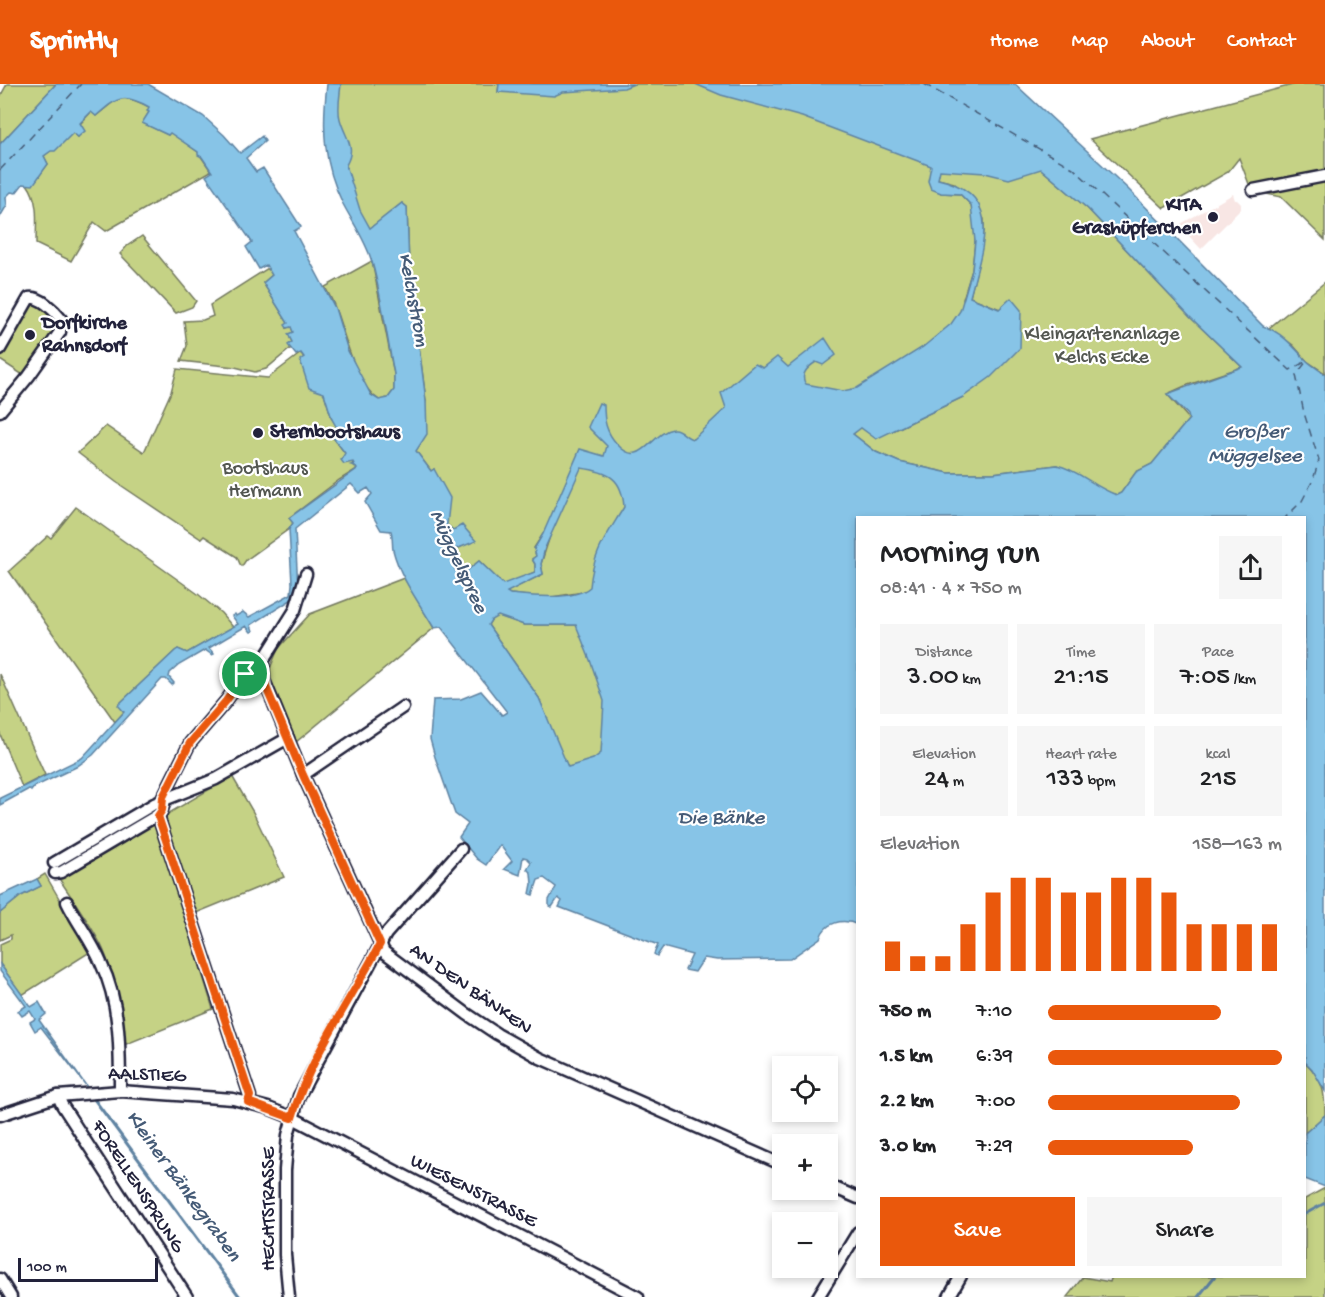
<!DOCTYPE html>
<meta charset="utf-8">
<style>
body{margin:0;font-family:"Gochi Hand",sans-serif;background:#f6f6f6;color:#202124;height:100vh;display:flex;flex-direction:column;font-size:22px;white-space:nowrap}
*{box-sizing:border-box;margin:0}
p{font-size:20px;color:#757577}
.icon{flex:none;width:33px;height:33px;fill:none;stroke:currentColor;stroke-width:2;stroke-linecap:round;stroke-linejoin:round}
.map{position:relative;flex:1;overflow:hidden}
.drawer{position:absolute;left:856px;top:432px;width:450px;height:762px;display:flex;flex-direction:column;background:#fff;border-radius:0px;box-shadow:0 3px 9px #0003}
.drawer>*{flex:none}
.tools{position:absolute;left:772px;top:972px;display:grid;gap:12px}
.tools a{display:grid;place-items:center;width:66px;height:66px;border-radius:0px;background:#fff;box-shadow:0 3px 9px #0003;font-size:30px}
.scale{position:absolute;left:18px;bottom:15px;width:140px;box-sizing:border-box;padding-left:6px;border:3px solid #22223b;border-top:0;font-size:16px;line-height:21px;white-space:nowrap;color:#22223b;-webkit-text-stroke:4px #fff;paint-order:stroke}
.pin{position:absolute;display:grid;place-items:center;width:51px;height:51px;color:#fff;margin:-26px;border:3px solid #fff;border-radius:50%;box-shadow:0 2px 6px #0007}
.round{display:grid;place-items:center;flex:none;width:63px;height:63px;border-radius:0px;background:#f6f6f6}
.summary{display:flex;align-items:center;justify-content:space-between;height:102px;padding:0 24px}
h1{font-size:33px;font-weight:600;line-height:45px}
.figures{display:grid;grid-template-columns:repeat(3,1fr);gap:9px;height:102px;padding:6px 24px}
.figures div{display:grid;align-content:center;border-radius:0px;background:#f6f6f6;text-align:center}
.figures b{font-size:26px;font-weight:600}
.figures small{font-size:16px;font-weight:400}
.figures p{font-size:16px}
.chart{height:168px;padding:12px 24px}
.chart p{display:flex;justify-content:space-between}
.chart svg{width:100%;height:108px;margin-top:6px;stroke:#ea580c;stroke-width:6}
.button{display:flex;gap:12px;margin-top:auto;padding:12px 24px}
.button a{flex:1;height:69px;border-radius:0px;background:#ea580c;color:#fff;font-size:24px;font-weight:600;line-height:69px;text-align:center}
.button a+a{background:#f6f6f6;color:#202124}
ul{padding:0 24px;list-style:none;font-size:20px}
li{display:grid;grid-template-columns:96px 72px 1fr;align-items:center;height:45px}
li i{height:15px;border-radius:8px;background:#ea580c}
header{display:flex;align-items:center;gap:36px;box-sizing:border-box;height:84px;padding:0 30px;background:#ea580c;color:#fff}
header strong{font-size:28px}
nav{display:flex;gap:33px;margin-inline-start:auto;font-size:21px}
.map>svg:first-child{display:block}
.built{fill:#f8e6e4}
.green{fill:#c5d285;stroke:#747a60;stroke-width:1.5}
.water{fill:#87c4e7;stroke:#5f83a2;stroke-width:1.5;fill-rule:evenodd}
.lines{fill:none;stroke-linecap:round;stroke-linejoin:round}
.stream{stroke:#5f83a2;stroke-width:3}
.ferry{stroke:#455b77;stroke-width:1.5;stroke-dasharray:8 6;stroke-linecap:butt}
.street-casing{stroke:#22223b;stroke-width:15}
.street{stroke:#fff;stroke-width:10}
.route-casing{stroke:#fff;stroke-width:12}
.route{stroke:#ea580c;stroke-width:8}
.poi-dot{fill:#22223b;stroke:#fff;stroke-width:2}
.labels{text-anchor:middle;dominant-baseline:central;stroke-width:4.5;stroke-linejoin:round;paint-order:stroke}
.poi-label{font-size:20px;font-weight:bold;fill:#22223b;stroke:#fff;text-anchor:start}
.park-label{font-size:20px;fill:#535751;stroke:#fff}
.street-label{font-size:20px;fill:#22223b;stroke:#fff}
.water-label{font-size:21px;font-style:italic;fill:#455b77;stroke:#fff}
</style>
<header>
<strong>Sprintly</strong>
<nav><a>Home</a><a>Map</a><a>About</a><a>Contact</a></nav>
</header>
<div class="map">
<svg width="1325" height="1213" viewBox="0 0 1325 1213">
<rect width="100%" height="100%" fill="#fff"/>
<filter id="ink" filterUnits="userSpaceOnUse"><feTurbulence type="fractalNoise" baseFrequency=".0167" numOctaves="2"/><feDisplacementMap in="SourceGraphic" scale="12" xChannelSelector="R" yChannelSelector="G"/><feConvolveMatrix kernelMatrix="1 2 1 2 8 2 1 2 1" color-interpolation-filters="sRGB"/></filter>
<g filter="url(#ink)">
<polygon class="built" points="1233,110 1235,116 1237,116 1241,120 1241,125 1201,165 1179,141"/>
<g class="green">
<polygon points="7,0 56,0 0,60 0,13"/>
<polygon points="333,0 499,0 498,8 533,0 760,0 1041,85 1088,125 1190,233 1242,283 1185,302 1167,310 1189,335 1152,380 1136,388 1121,409 1117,411 1103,407 1057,381 993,389 949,389 899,378 876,368 853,350 861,343 893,347 963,313 1011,215 1000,225 970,213 979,176 984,148 984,135 954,99 938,95 932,83 941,109 960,110 971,121 974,135 975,157 972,186 963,215 967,237 880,296 699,595 574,704 539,614 488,541 491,536 497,531 524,541 576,541 584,508 545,514 510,510 506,508 543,490 541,480 551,449 543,450 534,464 536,472 532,475 535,480 535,488 507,500 503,500 479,477 464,489 459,489 455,486 451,468 463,462 453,446 447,441 434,385 431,387 416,367 426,317 409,184 407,123 402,119 367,147 348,123"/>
<polygon points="1296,0 1325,0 1325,156 1281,113 1262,109 1249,100 1239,74 1228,88 1164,124 1090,55"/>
<path d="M118 14C130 14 138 17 149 23V28L143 39 168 51 170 48 198 68 211 87 106 147 94 138 71 177 36 160C36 139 40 118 27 100H33L48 80 44 72 73 49 78 53 80 40 92 27 96 32Z"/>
<polygon points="142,152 196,217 192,223 176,229 120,170 127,162"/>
<path d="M372 177 394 290V306L388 314 379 316C355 301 345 249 335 224 333 217 329 210 325 203Z"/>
<polygon points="268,184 272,191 263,199 288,239 287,244 291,242 293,248 290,254 292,258 289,261 291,264 266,285 255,288 235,283 181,277 187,262 184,237 203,236 213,232 210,221"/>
<polygon points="1325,198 1325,289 1307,277 1293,261 1269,244"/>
<polygon points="34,221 39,221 55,232 58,241 54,251 23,291 0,276 0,273 29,225"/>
<polygon points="301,269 324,309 332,335 339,346 332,352 357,385 339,396 289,434 293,439 289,445 246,476 242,482 240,480 237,473 204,452 201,455 116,398 78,369 106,342 144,368 171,308 177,285 268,294"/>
<polygon points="76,423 198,510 221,529 233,543 187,569 178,565 175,567 119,620 124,628 115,638 9,487 48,452 51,454"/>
<polygon points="404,494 434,544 296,658 267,592 278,565 310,530"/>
<polygon points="0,590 45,691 22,703 0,650"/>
<polygon points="232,692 253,728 284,793 196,829 164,732"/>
<path d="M153 737 168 778 213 925 124 961C121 929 116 895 103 865 91 840 73 816 58 793Z"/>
<polygon points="45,790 90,868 22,911 0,880 0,860 11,855 11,851 0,856 0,829 21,812 41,802 37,795"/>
<path d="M1305 978C1323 995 1325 1008 1325 1031L1305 1049Z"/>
<polygon points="1325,1104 1325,1213 1067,1213 1083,1193 1110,1198 1112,1192 1305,1192 1305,1115"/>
</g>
<g class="water">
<path d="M56 0H148L203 32 224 51 240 69 262 52 265 57 246 74 256 88 263 84 301 143 294 147 335 224 348 267 371 311 379 316 388 314 394 306V290C387 253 382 214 372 178 366 157 353 139 343 120 323 79 322 44 327 0H341C340 11 337 25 340 35 345 54 357 62 346 81L360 126 370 144 402 119 407 123 409 184 426 317 427 350 416 367 431 387 434 385 450 414 447 441 453 446 462 441 476 457 451 467 455 486 459 489H464L479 477 503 500 535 488V480L532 475 536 472 534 465 543 450 580 365 604 372 607 362 588 343 599 319 604 321C604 337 606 348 617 360 641 387 651 348 673 345 681 344 685 354 693 355L726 324 721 309 755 280 763 284 777 273 788 283 825 254 836 271 823 281 816 278C808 283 799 291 806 300L843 307 857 304 923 263 951 240 960 227 972 186 975 157 971 121 960 110 941 109 931 105 928 97 931 82 802 33 721 11 695 0H1015L1127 104 1263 242C1280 247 1293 262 1305 275 1311 281 1318 285 1325 290V1007L1312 985 1305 978V434H858V841C843 834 825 838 820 854L790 875 717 876 704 874 695 888 685 886 692 871 663 863 657 872 654 870 658 861 559 823 562 817 558 814 552 823 549 822V816L556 803 544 794 538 796 533 811 530 810 532 800 531 789 527 785 531 778 527 774 523 773 520 791 504 785 512 777 500 761 486 781 477 775 459 753 468 740 455 730 435 673 430 655 433 616 461 615 481 607 502 631 507 628 441 543 434 544C420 520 400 494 393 466 392 460 393 454 391 447L381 446 365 418 372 410 368 404 360 409 351 400 295 445 298 506 294 514 251 541 253 547 251 548 246 542 209 564 214 570 212 571 205 566 179 581 170 589 169 593 174 599 172 601 166 595H162L93 671 76 683 34 703 31 707 29 705 0 721V714L82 674 124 628 118 621 175 567 178 565 187 569 238 540 232 532 235 530 236 532 243 528 249 533 291 510 292 500 289 445 293 439 289 434 357 385 355 382 351 381 354 380 353 378 344 380 341 376 345 369 332 352 338 346 332 335 324 309 309 304 300 276 304 273 301 269 296 271 288 261 292 258 288 250 293 248 291 243 287 244 285 241 288 239 263 199 272 191 266 181 259 185 246 163 252 158 206 92 212 88 202 73 198 71V68L170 49 168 51 142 39 149 28 147 27 149 23C122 8 117 14 96 32L91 28 80 39 85 47 78 53 73 49 55 67H51L44 72 48 80 33 101 23 100 16 109 11 108 6 113 7 121 0 133V60ZM1041 85 1088 125 1190 233 1242 283 1167 310 1188 331 1189 335 1152 380 1136 388 1121 409 1117 411C1095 404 1079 386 1057 381L993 389H949L899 378 876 368 853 350 861 344 876 355 963 313 991 293 1020 264 1021 226 1011 214 999 225 970 213C982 164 1006 110 938 95L940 86 985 89 1009 95ZM581 384C609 388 622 394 624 423 606 453 593 468 590 503 574 517 531 512 510 510L507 508 543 490 541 480 545 464ZM498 532 524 541H576L590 576 604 617 601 669 593 675 568 683 539 614 488 541 491 536Z"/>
<polygon points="499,0 634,0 624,4 563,8 554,12 498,8"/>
<polygon points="37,795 41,802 21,812 0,829 0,812"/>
<polygon points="0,880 31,923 39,918 46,930 39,936 87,1003 41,943 35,947 30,938 35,935 30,927 22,932 18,927 26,922 0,887"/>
<polygon points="1325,1031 1325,1103 1305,1095 1305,1049"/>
</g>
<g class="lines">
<g class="stream">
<polyline points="94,1015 240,1213"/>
<polyline points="1305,1130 1325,1119"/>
<polyline points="1198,1213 1215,1192"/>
</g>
<g class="ferry">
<polyline points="924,0 1073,84 1290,286 1307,277 1296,291 1304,329 1319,376 1313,396 1302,417 1285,434"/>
<polyline points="0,86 81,0"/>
</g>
<g class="street-casing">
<g id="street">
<polyline points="1253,106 1325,92"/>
<path d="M0 265 29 214C40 212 54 226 61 235L60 248 29 292 0 327"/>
<polyline points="306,490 295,526 263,577 264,596 303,691 384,868 467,930 497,950 540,974 783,1081"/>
<polyline points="303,691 403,623"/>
<polyline points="158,732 250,1012 248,1018"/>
<polyline points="54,779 154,720 216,695 288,654"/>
<polyline points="55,789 61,788 161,729 164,720 163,713 190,659 226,617 251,582 263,577"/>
<path d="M67 818C77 839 92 857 101 879 120 918 120 964 120 1007"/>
<polyline points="58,1012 62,1021 187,1213"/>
<polyline points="0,1031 58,1012 120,1007 233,1015 268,1024 293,1034 638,1213"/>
<polyline points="828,1101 858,1114"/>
<polyline points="0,1195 11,1213"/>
<polyline points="289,1213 285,1171 285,1086 288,1051 299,1012 386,850 461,765"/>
<polyline points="818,1213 858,1148"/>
<polyline points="949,1213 961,1192"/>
</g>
</g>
<use href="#street" class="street"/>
</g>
</g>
<g class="lines" filter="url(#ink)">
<g class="route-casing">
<path id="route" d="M263 578 266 603 303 691 380 860C352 914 308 976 292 1034L248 1018 250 1012 158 732 162 726 163 713 190 659 226 617 251 582Z"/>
</g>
<use href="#route" class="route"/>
</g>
<g class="poi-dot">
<circle cx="1213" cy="133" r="6"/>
<circle cx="30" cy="251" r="6"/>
<circle cx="258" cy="349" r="6"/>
</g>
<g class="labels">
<g class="poi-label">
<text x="1201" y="122" text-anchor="end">KITA<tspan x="1201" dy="23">Grashüpferchen</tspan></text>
<text x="42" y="240">Dorfkirche<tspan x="42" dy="23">Rahnsdorf</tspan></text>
<text x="270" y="349">Sternbootshaus</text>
</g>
<g class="park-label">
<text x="1102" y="251">Kleingartenanlage<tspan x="1102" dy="23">Kelchs Ecke</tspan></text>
<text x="265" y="385">Bootshaus<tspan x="265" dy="23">Hermann</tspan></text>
</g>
<g class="street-label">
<text transform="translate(470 906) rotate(35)">AN DEN BÄNKEN</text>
<text transform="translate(147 992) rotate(2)">AALSTIEG</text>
<text transform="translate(137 1103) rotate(57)">FORELLENSPRUNG</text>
<text transform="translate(473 1108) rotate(27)">WIESENSTRASSE</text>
<text transform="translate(270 1125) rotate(-90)">HECHTSTRASSE</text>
</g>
<g class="water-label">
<text transform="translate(412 216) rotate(79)">Kelchstrom</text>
<text x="1255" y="349">Großer<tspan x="1255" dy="24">Müggelsee</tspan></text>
<text transform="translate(457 478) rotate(65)">Müggelspree</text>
<text x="721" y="735">Die Bänke</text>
<text transform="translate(182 1103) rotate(54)">Kleiner Bänkegraben</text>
</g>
</g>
</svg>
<div class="tools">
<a><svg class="icon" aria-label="locate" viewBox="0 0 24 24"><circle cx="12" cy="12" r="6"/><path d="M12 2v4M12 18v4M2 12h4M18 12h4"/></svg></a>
<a>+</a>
<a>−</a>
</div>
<div class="scale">100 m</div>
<div class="pin" style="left:245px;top:590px;background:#1e9e55"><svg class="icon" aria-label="arrive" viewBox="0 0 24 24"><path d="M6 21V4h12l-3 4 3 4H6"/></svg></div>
<section class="drawer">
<div class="summary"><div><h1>Morning run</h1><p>08:41 · 4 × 750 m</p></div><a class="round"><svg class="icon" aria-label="share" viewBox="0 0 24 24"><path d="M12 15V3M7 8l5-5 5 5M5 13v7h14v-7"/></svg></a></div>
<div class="figures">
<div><p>Distance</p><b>3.00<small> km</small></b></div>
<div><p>Time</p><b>21:15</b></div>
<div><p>Pace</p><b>7:05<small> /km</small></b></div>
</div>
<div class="figures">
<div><p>Elevation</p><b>24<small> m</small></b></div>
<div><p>Heart rate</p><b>133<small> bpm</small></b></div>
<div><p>kcal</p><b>215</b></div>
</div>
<div class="chart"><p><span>Elevation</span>158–163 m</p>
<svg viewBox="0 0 160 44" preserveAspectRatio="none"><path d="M5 44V32M15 44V38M25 44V38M35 44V25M45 44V12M55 44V6M65 44V6M75 44V12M85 44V12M95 44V6M105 44V6M115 44V12M125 44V25M135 44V25M145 44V25M155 44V25"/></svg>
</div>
<ul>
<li><b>750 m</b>7:10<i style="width:74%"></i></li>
<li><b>1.5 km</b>6:39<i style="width:100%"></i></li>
<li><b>2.2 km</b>7:00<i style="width:82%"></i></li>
<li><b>3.0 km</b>7:29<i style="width:62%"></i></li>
</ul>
<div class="button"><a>Save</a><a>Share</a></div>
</section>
</div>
